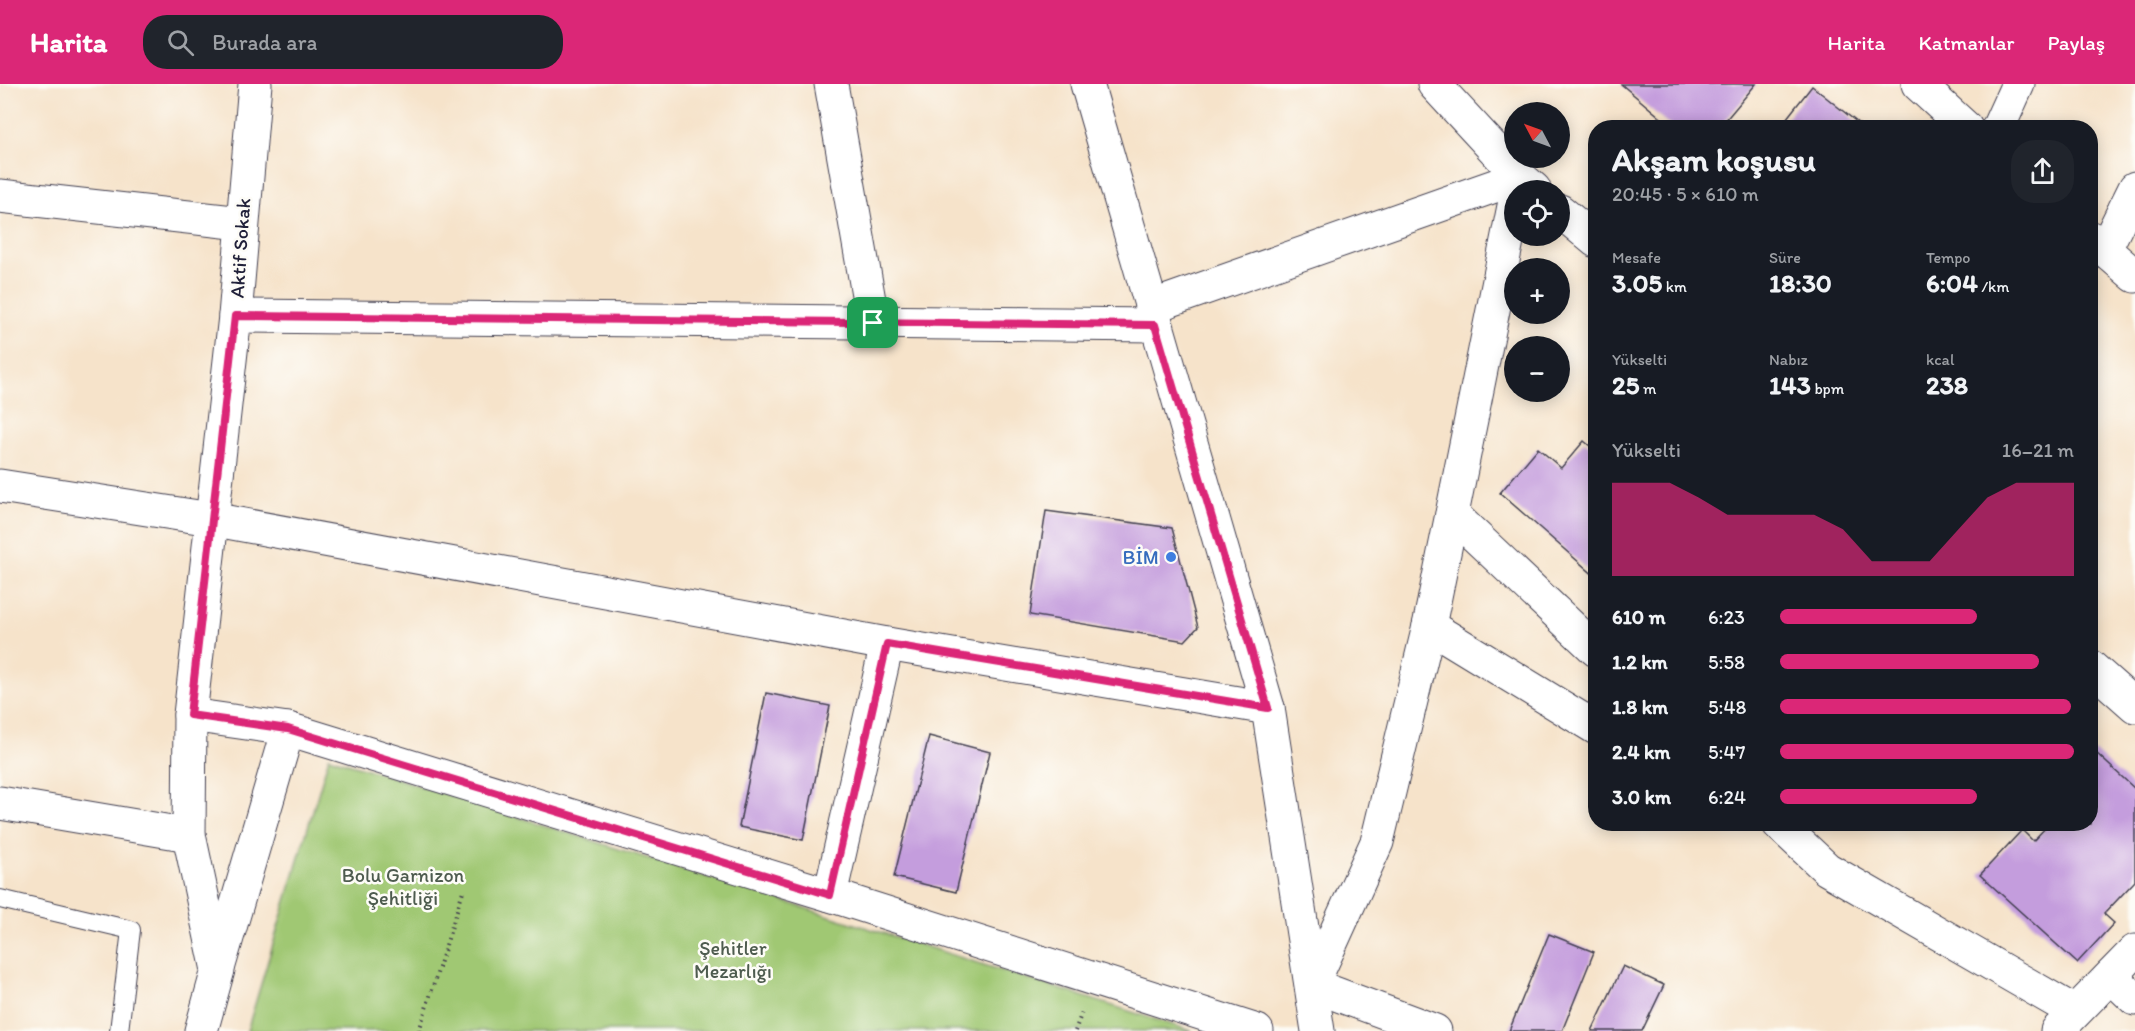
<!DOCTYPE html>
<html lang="tr">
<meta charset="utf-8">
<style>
body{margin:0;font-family:Itim,sans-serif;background:#20242c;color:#f1f3f6;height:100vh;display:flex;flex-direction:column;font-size:22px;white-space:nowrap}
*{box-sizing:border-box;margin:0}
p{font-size:20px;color:#9ea1a6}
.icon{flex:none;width:33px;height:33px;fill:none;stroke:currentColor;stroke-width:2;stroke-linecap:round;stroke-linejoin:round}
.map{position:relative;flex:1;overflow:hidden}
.sheet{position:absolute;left:1588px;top:36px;width:510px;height:711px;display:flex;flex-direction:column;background:#171b24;border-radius:24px;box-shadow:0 3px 15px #0003}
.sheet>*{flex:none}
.needle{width:39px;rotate:311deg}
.buttons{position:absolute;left:1504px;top:18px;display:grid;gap:12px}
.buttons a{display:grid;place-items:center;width:66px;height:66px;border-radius:50%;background:#171b24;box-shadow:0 3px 15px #0003;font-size:30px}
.pin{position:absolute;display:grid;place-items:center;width:51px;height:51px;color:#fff;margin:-26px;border-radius:12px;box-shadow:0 3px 9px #0006}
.round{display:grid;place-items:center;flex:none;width:63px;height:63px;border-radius:24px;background:#20242c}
.headline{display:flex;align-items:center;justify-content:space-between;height:102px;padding:0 24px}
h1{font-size:33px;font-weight:800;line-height:45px}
.metrics{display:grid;grid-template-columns:repeat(3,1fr);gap:9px;height:102px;padding:6px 24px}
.metrics div{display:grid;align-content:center}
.metrics b{font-size:26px;font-weight:800}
.metrics small{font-size:16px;font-weight:400}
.metrics p{font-size:16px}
.chart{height:168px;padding:12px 24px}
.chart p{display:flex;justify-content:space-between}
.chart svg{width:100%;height:108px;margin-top:6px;fill:#db2777;opacity:.7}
ul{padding:0 24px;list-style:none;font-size:20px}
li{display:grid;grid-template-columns:96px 72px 1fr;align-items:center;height:45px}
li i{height:15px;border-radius:8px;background:#db2777}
header{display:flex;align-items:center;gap:36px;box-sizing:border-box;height:84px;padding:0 30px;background:#db2777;color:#fff}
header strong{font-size:28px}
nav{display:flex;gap:33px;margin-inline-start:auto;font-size:21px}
.search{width:420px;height:54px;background:#20242c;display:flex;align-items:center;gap:15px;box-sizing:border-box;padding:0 21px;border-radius:24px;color:#9ea1a6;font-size:22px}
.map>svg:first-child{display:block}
.green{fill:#a0c873;stroke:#617557;stroke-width:1.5}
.building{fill:#c49ddd}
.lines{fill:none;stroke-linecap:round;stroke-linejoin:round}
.service-casing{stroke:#423f50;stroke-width:20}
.minor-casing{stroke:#423f50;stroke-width:35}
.path{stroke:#423f50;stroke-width:4;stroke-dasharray:1.5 4.5;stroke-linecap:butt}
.service{stroke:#fff;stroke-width:18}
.minor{stroke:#fff;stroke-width:33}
.route-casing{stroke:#fff;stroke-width:12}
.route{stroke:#db2777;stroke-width:8}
.shop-dot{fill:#3f7fe0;stroke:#fdfcf7;stroke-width:2}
.labels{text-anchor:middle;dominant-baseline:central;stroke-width:5;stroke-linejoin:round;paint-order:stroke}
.street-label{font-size:20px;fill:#22223b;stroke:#fdfcf7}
.shop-label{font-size:20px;fill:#366cbe;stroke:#fdfcf7;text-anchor:end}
.park-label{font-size:20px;fill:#4e5c4f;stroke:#fdfcf7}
</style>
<header>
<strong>Harita</strong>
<div class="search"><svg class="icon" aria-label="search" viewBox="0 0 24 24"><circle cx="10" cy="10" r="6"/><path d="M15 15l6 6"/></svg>Burada ara</div>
<nav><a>Harita</a><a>Katmanlar</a><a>Paylaş</a></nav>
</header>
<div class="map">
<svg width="2135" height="947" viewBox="0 0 2135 947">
<rect width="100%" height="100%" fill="#fdfcf7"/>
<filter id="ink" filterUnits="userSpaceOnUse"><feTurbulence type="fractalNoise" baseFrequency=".0167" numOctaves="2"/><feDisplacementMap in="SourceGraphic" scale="12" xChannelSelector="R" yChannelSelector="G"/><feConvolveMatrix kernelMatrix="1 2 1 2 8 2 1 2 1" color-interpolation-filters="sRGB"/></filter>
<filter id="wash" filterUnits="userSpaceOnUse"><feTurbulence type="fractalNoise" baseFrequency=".008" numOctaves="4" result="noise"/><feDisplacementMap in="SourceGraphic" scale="24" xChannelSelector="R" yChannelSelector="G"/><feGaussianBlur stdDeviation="1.35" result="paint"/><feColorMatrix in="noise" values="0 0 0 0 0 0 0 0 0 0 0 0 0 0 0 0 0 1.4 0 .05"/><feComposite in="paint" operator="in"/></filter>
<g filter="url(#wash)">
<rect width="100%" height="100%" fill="#f6e3ca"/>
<polygon class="green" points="329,673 1192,947 247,947"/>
<g id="blocks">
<g class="building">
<polygon points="1621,0 1756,0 1719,44 1673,44"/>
<polygon points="1812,2 1864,44 1779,44"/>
<polygon points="1584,357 1596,367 1596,493 1500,409 1538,364 1561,384"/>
<polygon points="1046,427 1172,444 1198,543 1185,557 1030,531"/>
<polygon points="766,609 830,622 803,756 739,743"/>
<polygon points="929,652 990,668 956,808 894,793"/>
<polygon points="2094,667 2135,705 2135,797 2104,830 2114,839 2077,879 1980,791 2022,746 2033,757 2049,740 2091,740 2091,671"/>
<polygon points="1549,850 1594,868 1562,947 1509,947"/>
<polygon points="1623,882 1664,901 1642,947 1592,947"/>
</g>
</g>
</g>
<g filter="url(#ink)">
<use href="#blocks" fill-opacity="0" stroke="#423f50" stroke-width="1.5"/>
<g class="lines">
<g class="service-casing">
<polyline id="service" points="0,815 131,846 119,947"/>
</g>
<g class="minor-casing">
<g id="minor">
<polyline points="831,0 873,239"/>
<polyline points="1087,0 1268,624 1318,947"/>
<polyline points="1434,0 1520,93 1534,105"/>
<polyline points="1918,0 1966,44"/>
<polyline points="1998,44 2018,0"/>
<polyline points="0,112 242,139"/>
<polyline points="1560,127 1596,157"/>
<polyline points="2091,154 2135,192"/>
<polyline points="2105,165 2135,104"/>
<polyline points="1151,223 1520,93"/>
<polyline points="235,232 1155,241"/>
<polyline points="0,402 211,435 887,560 1268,624"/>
<polyline points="1452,430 1515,117"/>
<polyline points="1429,542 1596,644"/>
<polyline points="2091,583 2135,622"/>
<polyline points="190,631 288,645 830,811 1257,947"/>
<polyline points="0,719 189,751"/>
<polyline points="1779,740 1827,785 2075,928"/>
<polyline points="830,811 887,560"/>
<polyline points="219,881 288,645"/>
<polyline points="2111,892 2135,915"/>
<polyline points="201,947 218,886 189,751 190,631 235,232 255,0"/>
<polyline points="1435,947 1312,901 1377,758 1429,542 1452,430 1596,566"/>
<polyline points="2057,947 2135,867"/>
</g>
</g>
<g class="path">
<polyline points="419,947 463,807"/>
<polyline points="1075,947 1083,925"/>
</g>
<use href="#service" class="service"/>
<use href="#minor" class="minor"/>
</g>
</g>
<g class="lines" filter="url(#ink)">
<g class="route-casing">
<polygon id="route" points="235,232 1155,241 1268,624 887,560 830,811 288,645 190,631"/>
</g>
<use href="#route" class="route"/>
</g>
<circle class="shop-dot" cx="1171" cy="473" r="6"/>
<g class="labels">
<g class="street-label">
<text transform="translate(240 164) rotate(-86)">Aktif Sokak</text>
</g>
<g class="shop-label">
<text x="1159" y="473">BİM</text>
</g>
<g class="park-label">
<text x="403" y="791">Bolu Garnizon<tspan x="403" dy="23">Şehitliği</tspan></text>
<text x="733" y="864">Şehitler<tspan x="733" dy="23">Mezarlığı</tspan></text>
</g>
</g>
</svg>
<div class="buttons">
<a><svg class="needle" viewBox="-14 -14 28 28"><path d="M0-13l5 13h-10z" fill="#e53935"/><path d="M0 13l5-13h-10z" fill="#9ea1a6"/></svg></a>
<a><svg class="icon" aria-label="locate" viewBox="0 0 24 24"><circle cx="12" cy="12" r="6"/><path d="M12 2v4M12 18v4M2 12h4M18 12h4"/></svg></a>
<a>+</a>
<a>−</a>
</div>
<div class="pin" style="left:873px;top:239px;background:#1e9e55"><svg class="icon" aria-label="arrive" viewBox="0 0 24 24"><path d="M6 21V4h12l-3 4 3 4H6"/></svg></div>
<section class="sheet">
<div class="headline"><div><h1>Akşam koşusu</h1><p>20:45 · 5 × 610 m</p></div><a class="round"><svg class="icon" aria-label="share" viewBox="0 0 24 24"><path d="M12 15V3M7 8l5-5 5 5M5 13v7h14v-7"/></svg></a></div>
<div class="metrics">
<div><p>Mesafe</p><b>3.05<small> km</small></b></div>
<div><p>Süre</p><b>18:30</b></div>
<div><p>Tempo</p><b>6:04<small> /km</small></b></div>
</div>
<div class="metrics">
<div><p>Yükselti</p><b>25<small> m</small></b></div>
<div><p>Nabız</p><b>143<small> bpm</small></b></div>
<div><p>kcal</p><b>238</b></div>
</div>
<div class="chart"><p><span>Yükselti</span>16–21 m</p>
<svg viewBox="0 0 160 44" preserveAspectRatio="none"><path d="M0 44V6L10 6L20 6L30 12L40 19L50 19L60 19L70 19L80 25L90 38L100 38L110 38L120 25L130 12L140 6L150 6L160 6V44z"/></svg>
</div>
<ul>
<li><b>610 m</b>6:23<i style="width:67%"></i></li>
<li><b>1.2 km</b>5:58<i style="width:88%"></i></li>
<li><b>1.8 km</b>5:48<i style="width:99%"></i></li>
<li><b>2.4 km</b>5:47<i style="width:100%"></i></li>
<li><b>3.0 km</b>6:24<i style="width:67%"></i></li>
</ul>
</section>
</div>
